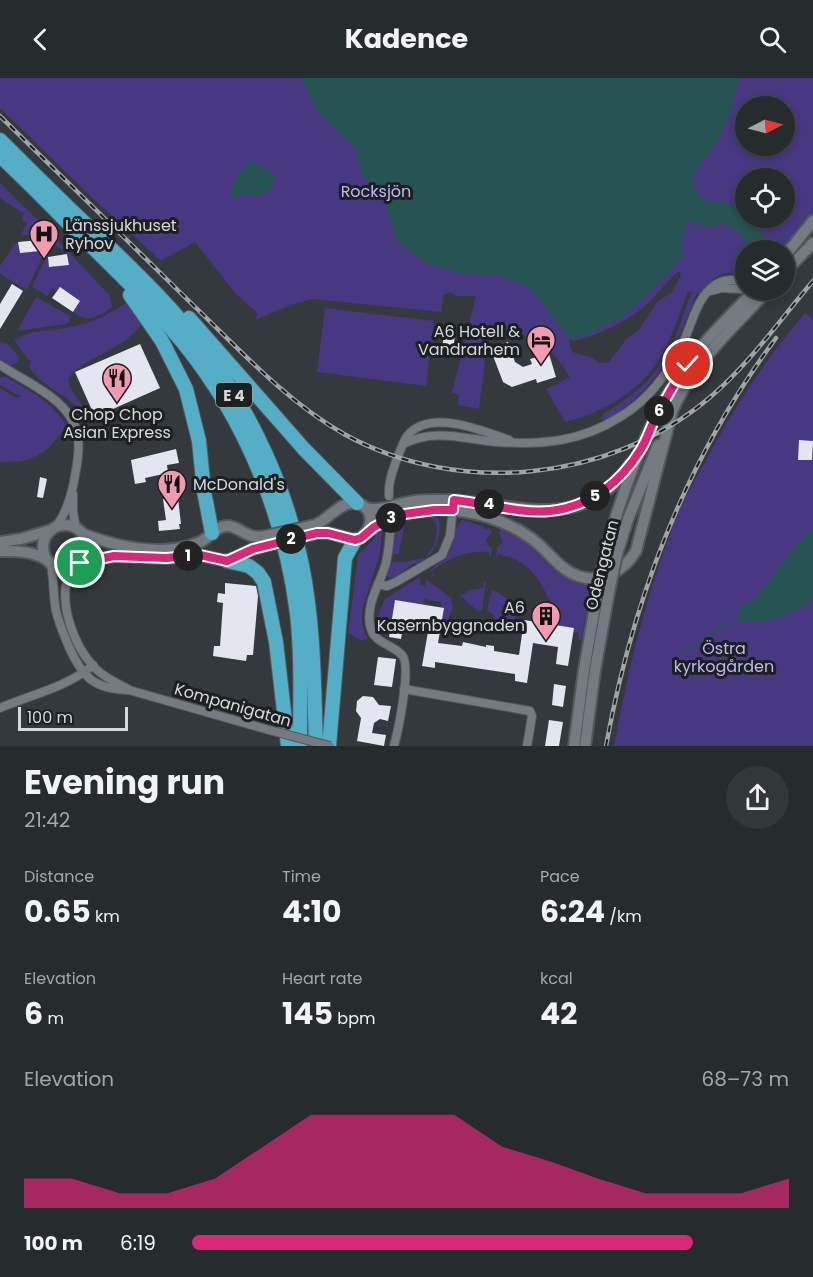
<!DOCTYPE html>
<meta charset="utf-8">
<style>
body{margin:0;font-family:Poppins,sans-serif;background:#32373a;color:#f1f3f6;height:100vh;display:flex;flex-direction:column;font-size:22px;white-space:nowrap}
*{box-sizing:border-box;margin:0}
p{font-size:20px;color:#a4a7aa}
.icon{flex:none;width:33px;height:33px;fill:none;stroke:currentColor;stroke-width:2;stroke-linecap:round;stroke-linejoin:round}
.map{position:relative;height:668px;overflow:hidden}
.details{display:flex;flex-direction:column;background:#262b2e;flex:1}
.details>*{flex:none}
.needle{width:39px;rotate:84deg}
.tools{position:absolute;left:735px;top:18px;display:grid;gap:12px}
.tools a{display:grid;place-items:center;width:60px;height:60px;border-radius:50%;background:#262b2e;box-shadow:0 3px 9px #0003,0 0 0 2px #42474a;font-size:30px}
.scale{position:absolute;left:18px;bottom:15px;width:110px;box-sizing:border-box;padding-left:6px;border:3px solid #d6d9dc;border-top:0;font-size:16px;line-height:21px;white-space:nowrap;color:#d6d9dc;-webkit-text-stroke:4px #1d2021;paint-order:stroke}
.pin{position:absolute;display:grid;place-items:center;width:51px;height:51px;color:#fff;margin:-26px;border:3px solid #fff;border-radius:50%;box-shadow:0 2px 6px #0007}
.km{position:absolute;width:30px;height:30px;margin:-15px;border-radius:50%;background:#222;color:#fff;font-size:16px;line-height:30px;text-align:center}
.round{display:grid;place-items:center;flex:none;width:63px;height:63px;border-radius:32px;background:#32373a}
.summary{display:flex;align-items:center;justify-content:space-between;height:102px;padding:0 24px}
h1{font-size:33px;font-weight:700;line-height:45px}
.figures{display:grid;grid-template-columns:repeat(3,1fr);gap:9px;height:102px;padding:6px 24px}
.figures div{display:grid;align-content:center}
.figures b{font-size:30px;font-weight:700}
.figures small{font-size:16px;font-weight:400}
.figures p{font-size:16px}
.chart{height:168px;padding:12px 24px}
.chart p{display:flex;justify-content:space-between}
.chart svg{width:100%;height:108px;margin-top:6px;fill:#db2777;opacity:.7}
ul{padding:0 24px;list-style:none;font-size:20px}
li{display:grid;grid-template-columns:96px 72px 1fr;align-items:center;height:45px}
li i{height:15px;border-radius:8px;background:#db2777}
header{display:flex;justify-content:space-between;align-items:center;height:78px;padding:0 24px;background:#262b2e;font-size:27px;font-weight:700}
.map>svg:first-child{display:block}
.green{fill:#483781;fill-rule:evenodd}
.water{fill:#265453}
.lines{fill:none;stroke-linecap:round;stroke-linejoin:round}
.stream{stroke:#265453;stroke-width:2}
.building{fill:#e3e6ee}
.street-casing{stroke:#53585b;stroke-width:10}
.secondary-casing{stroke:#53585b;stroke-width:14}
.highway-casing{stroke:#53585b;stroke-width:16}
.street{stroke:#757b80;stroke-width:8}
.secondary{stroke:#757b80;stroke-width:10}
.highway{stroke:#53aec6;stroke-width:14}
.rail-casing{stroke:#a0a4a7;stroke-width:4.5}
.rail{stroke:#1d2021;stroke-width:2;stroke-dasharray:7;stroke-linecap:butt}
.street-bridge-casing{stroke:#53585b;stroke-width:10;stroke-linecap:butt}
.secondary-bridge-casing{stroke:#53585b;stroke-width:14;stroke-linecap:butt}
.street-bridge{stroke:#757b80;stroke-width:8}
.secondary-bridge{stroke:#757b80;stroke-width:10}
.route-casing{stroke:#fff;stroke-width:12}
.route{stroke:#db2777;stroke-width:8}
.labels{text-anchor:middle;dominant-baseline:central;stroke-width:6;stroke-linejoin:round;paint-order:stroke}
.shield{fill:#1d2021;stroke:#9ea2a4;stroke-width:1.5}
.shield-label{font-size:15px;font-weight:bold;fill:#d6d9dc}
.park-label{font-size:16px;fill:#bfb6f9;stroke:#1d2021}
.poi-label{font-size:16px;fill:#d6d9dc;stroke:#1d2021;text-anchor:start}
.street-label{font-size:16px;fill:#d6d9dc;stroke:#1d2021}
</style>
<header><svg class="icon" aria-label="back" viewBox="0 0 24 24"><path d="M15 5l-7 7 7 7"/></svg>Kadence<svg class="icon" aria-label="search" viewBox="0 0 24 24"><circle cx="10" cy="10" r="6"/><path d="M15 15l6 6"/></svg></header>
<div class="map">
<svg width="813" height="668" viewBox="0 0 813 668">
<rect width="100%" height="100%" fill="#33393d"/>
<g class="green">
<path d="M0 0H813V136L784 172H773C763 153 743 136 725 124L719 125 772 172H746L745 196C721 192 715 198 700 217L697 215C673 275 662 306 606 343L601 341 603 336C635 317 660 296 674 262 681 246 685 229 692 214L688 213C679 237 671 263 657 285 637 315 600 336 565 344L546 311 570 299C563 289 557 278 548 271 536 260 526 266 518 248L514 257 488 259 479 331 458 327 459 317 452 315 476 218H456L452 214 443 217 441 234 311 221 288 228 256 242 257 235 236 216 195 164 161 183 86 114 0 30ZM746 28H784V68H746ZM746 100H784V140H746ZM679 193 681 197 672 214 657 224 638 253 627 260 609 284 599 285C587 272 567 283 570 261L573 263C600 257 630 243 649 224 659 214 668 202 679 193Z"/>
<path d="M0 105 52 156 110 218 112 229C98 240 89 245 73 234L80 223 60 210 57 213 52 210 47 218 32 209 46 179 49 178 50 189 69 187 68 176 39 157H21L27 145 22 142 24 136 0 120Z"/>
<polygon points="18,164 20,175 40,173 43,177 27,212 0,196 0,188 15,166"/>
<polygon points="36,219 70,238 70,243 66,246 17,253"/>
<path d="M127 225 139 240 141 246C125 273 77 281 68 302 71 317 86 327 87 342 74 317 43 312 29 289L31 283 28 282 14 262C33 250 58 253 79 247 101 242 108 235 127 225Z"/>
<polygon points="325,230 434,243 426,308 317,294"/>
<path d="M805 235 813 242V668H614C628 592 646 516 675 443 683 422 695 402 706 382 734 329 766 281 805 235Z"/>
<path d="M0 264C9 265 15 274 19 280L17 285 10 288 0 281Z"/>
<path d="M5 298C30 313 51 322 66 347 50 375 32 386 0 384V310L16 320 22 318C13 317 9 310 0 307V300Z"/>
<path d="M432 436 439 441C442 455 437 468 428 479L426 478C435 470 438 457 436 445L431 440 418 438 410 443H405L399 475 404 477 393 476 394 441 400 444 405 438Z"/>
<path d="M463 442 483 448 486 452 489 450 492 454 486 462 488 467 492 471 490 480 489 474C467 472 449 480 432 493L435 498H433L431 491C438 486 445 482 449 474 455 464 453 448 463 442Z"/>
<path d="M383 447 380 475 362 532C362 542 362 552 368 560L362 563 348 555 358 477 375 460 376 452Z"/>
<path d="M500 451C530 457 545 491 569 502 576 506 585 506 592 506L581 562 579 563 578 554 573 555V550L532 543 533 537 555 532C539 503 534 484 498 476L496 481 497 469 503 464 499 456Z"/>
<path d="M423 480 425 483C414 485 405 489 399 499L389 500 386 497 390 484H406Z"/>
<polygon points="418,500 421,501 420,507 425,508 426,501 451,520 453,530 447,543 442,543 441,524 424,521 423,527 391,552 381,549 377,540 385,521"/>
<polygon points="484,504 486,504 482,532 478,533 460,518 470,512 483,510"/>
<path d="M493 505 492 512C511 519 518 532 515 551L497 548 494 537 487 533Z"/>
</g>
<g class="water">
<path d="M301 0H740C735 16 731 33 724 49 720 57 715 66 710 73 701 87 684 100 699 117 706 124 716 125 725 124 743 136 764 153 773 172H752C744 162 736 150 724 145L709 150 688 142 682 160 681 182 677 183 675 188 623 238 586 257 570 261 529 209 497 197 462 196 424 184 396 162 384 120 360 94 357 72 318 35Z"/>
<path d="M250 84 270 93 274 97V107L263 117 242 116 237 121 231 120C231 107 239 91 250 84Z"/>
<path d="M813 449V522C793 537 762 550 737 542L740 534 738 532 759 517 807 454Z"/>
</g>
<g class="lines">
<polyline class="stream" points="685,576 722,548 737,542"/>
</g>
<g class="building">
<polygon points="39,162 40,173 20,175 18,164"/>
<polygon points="67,176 69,187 49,189 48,179"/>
<polygon points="12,206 23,213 0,251 0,226"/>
<polygon points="60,209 80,223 73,234 52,220"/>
<polygon points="445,248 456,250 453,272 442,271"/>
<polygon points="508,264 515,284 523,289 532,286 530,281 549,276 556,299 537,305 536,301 512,309 503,304 490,270"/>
<polygon points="140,266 160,310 95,339 75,294"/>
<polygon points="799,362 813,363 812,382 798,382"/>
<polygon points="176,371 179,385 167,387 168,395 145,400 146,404 135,406 131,382"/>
<polygon points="40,399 47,401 43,420 37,419"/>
<polygon points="178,420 181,446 179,446 180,451 159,453 158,443 166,442 163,421"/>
<polygon points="225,505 256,508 258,518 253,577 247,577 246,583 213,578 214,568 220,568 223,525 217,524 218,515 225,516"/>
<polygon points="395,522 444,530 438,565 462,568 463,564 486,569 486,567 494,568 494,573 519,577 524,542 574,550 568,588 556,586 558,569 533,565 527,605 515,603 515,596 435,584 435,590 422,588 429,548 404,544 401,561 389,559"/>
<polygon points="378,579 396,581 392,609 374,607"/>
<polygon points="554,606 566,608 563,629 552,627"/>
<polygon points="363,618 373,619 379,627 391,628 388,643 380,641 374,645 372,655 386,657 384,668 357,663 361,640 356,633 357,623"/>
<polygon points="549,642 563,644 559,668 545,668"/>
</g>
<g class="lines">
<g class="street-casing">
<g id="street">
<polyline points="710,213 722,210 758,212"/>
<path d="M0 287C28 306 74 322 78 361 80 373 77 386 75 398 72 415 67 436 55 449"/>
<path d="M403 366C435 350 464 361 497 364 543 367 580 364 620 339 648 322 668 296 682 267 692 247 696 220 715 207 724 200 735 202 746 203"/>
<polyline points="73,416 73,434 76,450"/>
<path d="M389 418C388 404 393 392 398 378 401 372 403 363 408 357 430 331 482 352 509 362"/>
<path d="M391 443C390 457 389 472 386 485 380 506 366 525 370 547 373 566 391 565 402 577 412 588 398 653 394 668"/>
<path d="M51 486C54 502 53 518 56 533 59 546 64 557 69 569 83 600 94 611 129 612L269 652"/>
<path d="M72 490C55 519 73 568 96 591 105 600 117 605 128 611"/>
<polyline points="378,506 387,508 396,504 442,477 450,458 453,429"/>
<polyline points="404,611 530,633 532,638 527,668"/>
<path d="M0 630C30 617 68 609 93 587"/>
</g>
</g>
<g class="secondary-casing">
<g id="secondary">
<polyline points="784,179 813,143"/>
<polyline points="784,195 813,165"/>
<path d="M671 336C690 288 734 249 768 212"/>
<path d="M366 430C383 434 398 425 415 423 422 422 430 422 438 422 511 421 579 462 631 385"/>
<path d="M315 447C328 442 338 426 352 425 375 424 377 455 355 462L329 455H317"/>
<circle cx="65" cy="469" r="22"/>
<path d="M369 453C377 447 387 440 397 437 441 424 495 434 532 461 548 472 559 492 578 498 601 506 624 493 636 473L673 330"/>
<path d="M83 456C118 469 163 480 200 464 210 460 215 448 227 448 241 448 245 462 266 458"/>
<polyline points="0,464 21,461 51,452"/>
<path d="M0 473C16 473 33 473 47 482"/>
<polyline points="617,476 628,441 658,367"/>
<path d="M604 480C620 420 641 359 674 306 695 271 727 241 755 212"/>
<polyline points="80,485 114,478 166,480 200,477 227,483 253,471 268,467"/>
<polyline points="574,668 584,592 597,517"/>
<polyline points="585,668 595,592 609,514"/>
</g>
</g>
<g class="highway-casing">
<g id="highway">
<path d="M0 62C30 92 60 122 91 151 130 189 170 226 203 270 251 334 286 409 302 487 314 547 314 607 316 668"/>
<path d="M0 78C28 104 54 131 81 158 117 193 153 228 185 267 246 343 285 439 297 536 302 580 300 624 300 668"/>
<polyline points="130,217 162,263 186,311 199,363 204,413 212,455"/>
<polyline points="189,240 304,371 357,425"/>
<polyline points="227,483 249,488 258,495 264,504 276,564 288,668"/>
<polyline points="329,668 345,480 355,462"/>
</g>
</g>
<use href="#street" class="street"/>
<use href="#secondary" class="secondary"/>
<use href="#highway" class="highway"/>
<g class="rail-casing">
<g id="rail">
<path d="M0 38C64 101 129 164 193 227 241 273 286 323 344 356 458 419 608 404 708 321 748 288 779 243 813 203"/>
<path d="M606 668C633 520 686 381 776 260"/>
</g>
</g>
<use href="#rail" class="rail"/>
<g class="street-bridge-casing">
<polyline id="street-bridge" points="269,652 330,668"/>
</g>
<g class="secondary-bridge-casing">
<g id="secondary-bridge">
<polyline points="266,458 315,447"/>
<polyline points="268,467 317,455"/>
<polyline points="609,514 617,476"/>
<polyline points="597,517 604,480"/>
</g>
</g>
<use href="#street-bridge" class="street-bridge"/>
<use href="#secondary-bridge" class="secondary-bridge"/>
</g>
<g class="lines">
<g class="route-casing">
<path id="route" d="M80 485 114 478 166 480 200 477 227 483 253 471 317 455H328L355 462 361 460 374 449 397 437 434 432H453L454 422C483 425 522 436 550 433 590 429 621 404 641 371 646 363 649 354 653 345 663 325 674 305 688 286"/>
</g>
<use href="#route" class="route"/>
</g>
<defs>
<g id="hospital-pin" transform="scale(1.5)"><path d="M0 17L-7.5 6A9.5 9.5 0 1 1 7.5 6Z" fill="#f29ab0" stroke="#1d2021"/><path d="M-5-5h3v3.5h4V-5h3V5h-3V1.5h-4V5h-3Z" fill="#111"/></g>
<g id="hotel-pin" transform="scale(1.5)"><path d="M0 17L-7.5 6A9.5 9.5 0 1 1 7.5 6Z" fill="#f29ab0" stroke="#1d2021"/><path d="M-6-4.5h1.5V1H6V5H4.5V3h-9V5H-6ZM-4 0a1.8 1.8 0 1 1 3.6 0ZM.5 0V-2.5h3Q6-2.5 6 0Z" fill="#111"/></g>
<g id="restaurant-pin" transform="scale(1.5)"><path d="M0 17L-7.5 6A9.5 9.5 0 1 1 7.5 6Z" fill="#f29ab0" stroke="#1d2021"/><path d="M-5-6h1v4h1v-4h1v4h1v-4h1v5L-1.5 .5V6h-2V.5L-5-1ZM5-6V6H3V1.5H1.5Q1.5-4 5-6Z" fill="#111"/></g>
<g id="building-pin" transform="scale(1.5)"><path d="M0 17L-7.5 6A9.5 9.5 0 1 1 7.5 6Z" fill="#f29ab0" stroke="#1d2021"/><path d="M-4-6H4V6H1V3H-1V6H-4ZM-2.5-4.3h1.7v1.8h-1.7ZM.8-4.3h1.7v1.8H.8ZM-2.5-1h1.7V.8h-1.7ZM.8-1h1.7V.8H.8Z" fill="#111"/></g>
</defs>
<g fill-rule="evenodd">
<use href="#hospital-pin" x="44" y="156"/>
<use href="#hotel-pin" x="541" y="262"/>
<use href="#restaurant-pin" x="117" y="300"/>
<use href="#restaurant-pin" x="172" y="406"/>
<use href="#building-pin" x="546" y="538"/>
</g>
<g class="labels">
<rect class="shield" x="216" y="305" width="36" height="24" rx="4.5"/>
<g class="shield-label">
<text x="234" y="317">E 4</text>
</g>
<g class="park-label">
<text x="376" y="113">Rocksjön</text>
<text x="724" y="570">Östra<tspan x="724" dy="18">kyrkogården</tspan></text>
</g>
<g class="poi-label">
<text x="65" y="147">Länssjukhuset<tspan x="65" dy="18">Ryhov</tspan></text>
<text x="520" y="253" text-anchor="end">A6 Hotell &amp;<tspan x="520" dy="18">Vandrarhem</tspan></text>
<text x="117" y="336" text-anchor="middle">Chop Chop<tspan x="117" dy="18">Asian Express</tspan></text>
<text x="193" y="406">McDonald's</text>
<text x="525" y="529" text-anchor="end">A6<tspan x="525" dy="18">Kasernbyggnaden</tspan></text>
</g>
<g class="street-label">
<text transform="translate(602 487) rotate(-76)">Odengatan</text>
<text transform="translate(233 627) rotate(16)">Kompanigatan</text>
</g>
</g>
</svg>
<div class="tools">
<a><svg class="needle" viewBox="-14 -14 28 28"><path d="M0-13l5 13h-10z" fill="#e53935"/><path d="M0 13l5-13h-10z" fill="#a4a7aa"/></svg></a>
<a><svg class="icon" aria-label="locate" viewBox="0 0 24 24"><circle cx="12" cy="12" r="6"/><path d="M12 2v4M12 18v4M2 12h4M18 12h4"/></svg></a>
<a><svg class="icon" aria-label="layers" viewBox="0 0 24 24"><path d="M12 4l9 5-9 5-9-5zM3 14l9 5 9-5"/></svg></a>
</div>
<div class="scale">100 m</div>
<div class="pin" style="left:80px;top:485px;background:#1e9e55"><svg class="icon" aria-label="arrive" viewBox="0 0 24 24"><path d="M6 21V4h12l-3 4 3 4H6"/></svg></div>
<div class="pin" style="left:688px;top:286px;background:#d93025"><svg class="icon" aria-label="check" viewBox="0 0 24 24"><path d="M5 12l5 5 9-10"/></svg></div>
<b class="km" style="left:188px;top:478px">1</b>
<b class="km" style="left:291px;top:461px">2</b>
<b class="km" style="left:391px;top:440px">3</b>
<b class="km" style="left:489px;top:426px">4</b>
<b class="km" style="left:595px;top:418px">5</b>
<b class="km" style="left:659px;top:333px">6</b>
</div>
<section class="details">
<div class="summary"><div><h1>Evening run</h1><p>21:42</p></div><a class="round"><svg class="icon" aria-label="share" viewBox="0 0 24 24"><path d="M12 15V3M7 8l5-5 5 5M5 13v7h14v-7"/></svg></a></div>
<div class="figures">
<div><p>Distance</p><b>0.65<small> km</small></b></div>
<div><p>Time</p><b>4:10</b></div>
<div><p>Pace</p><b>6:24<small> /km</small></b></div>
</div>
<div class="figures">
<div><p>Elevation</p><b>6<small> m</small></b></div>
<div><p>Heart rate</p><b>145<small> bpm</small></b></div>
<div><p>kcal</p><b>42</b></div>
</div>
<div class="chart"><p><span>Elevation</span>68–73 m</p>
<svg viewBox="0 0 160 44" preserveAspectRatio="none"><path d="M0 44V32L10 32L20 38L30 38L40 32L50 19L60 6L70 6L80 6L90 6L100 19L110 25L120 32L130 38L140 38L150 38L160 32V44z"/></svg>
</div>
<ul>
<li><b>100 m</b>6:19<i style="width:84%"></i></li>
</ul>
</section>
